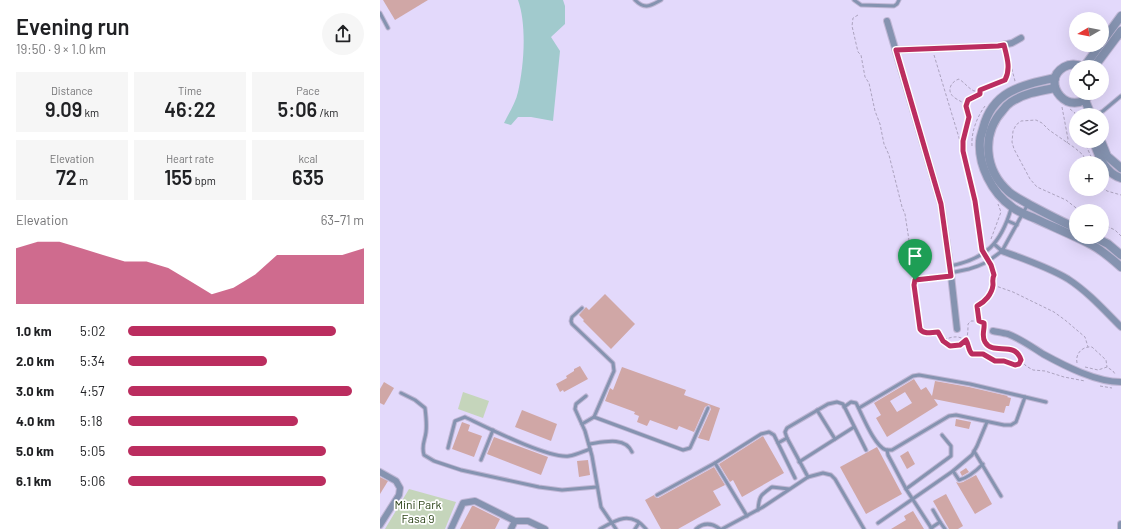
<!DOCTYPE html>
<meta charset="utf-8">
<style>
body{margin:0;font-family:Barlow,sans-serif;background:#f6f6f6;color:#202124;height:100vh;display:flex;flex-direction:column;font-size:15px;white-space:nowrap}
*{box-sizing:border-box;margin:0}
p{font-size:13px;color:#757577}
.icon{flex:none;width:22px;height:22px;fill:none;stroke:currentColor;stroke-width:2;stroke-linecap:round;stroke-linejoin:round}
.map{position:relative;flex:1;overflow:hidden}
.panel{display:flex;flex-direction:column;background:#fff;width:380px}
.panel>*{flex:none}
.needle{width:26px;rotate:260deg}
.fabs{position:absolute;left:689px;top:12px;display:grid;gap:8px}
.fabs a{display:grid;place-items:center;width:40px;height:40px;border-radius:50%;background:#fff;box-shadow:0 4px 16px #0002;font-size:20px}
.pin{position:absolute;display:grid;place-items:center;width:34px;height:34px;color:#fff;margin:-41px -17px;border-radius:50% 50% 50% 0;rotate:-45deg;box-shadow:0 0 4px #0007}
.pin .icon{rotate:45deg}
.round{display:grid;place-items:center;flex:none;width:42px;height:42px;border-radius:21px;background:#f6f6f6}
.overview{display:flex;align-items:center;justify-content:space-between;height:68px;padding:0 16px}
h1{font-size:22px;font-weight:600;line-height:30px}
.metrics{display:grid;grid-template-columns:repeat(3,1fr);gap:6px;height:68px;padding:4px 16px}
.metrics div{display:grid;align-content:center;border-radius:0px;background:#f6f6f6;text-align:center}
.metrics b{font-size:20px;font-weight:600}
.metrics small{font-size:11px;font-weight:400}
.metrics p{font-size:11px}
.chart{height:112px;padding:8px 16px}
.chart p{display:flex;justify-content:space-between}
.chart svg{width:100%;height:72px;margin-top:4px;fill:#bb2d5f;opacity:.7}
ul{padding:0 16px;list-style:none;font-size:13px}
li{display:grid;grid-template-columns:64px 48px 1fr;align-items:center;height:30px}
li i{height:10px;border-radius:5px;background:#bb2d5f}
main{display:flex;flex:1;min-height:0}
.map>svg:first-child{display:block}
.green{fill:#c5d5bb}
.water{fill:#a1cacd}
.building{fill:#d0a7a6;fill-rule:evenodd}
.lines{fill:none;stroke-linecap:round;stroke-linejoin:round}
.service-casing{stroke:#bfb6d4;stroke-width:5}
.minor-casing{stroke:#bfb6d4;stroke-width:8}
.tertiary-casing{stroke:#bfb6d4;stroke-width:10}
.path{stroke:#aca3bf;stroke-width:1;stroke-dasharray:3 2;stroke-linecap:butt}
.service{stroke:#8593b0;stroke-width:3}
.minor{stroke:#8593b0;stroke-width:6}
.tertiary{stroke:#8593b0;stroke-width:8}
.route-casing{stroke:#fff;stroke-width:8}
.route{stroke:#bb2d5f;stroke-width:5}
.labels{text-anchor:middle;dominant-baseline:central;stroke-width:3.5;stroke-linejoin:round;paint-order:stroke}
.park-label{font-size:12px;fill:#2a4216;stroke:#fff}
</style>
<main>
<section class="panel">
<div class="overview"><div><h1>Evening run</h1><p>19:50 · 9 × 1.0 km</p></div><a class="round"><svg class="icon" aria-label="share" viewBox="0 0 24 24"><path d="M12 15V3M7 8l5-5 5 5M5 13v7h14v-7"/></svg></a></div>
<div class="metrics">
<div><p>Distance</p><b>9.09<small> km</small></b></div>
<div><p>Time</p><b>46:22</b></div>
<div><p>Pace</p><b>5:06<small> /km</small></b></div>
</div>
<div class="metrics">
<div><p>Elevation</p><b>72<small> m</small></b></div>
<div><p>Heart rate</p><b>155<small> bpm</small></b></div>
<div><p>kcal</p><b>635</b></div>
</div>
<div class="chart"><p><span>Elevation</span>63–71 m</p>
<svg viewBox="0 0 160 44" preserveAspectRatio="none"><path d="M0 44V10L10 6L20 6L30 10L40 14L50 18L60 18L70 22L80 30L90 38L100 34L110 26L120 14L130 14L140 14L150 14L160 10V44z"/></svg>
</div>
<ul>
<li><b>1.0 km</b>5:02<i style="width:88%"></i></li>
<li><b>2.0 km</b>5:34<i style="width:59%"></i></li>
<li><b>3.0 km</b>4:57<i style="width:95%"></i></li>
<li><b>4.0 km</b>5:18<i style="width:72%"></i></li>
<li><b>5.0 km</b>5:05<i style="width:84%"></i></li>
<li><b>6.1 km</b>5:06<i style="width:84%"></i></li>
</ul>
</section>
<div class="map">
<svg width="741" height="529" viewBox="0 0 741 529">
<rect width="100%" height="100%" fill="#e3d9fb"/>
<g class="green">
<polygon points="83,392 109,401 103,418 78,409"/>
<polygon points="29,489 76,502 65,529 5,529"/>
</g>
<path class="water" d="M138 0H183L185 6V24L171 37 180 51 173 121 151 117H138L131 125 124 123C129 113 136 102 138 92 144 66 147 25 138 0Z"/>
<g class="building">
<polygon points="3,0 48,0 15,20"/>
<polygon points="225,294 255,324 231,349 203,321 204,320 199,315 206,307 209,310"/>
<polygon points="200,366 208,379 184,392 183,390 180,392 176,384 187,378 186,376 194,371 194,369"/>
<polygon points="242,367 306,390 304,395 340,408 329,441 318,438 331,409 329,405 325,407 314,432 299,426 297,430 270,420 267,426 257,422 259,416 254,414 255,412 225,401 230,388 233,390"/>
<path d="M534 379 541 390 546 387 552 396 555 381 589 387 628 396 627 397 631 398 629 406H626L624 413 554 399 558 405 507 437 496 418 501 415 494 403ZM525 392 532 403 517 412 510 401Z"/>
<polygon points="4,382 14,388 4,405 0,403 0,389"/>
<polygon points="142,410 177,424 171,441 135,427"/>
<polygon points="576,419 591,422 589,429 575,426"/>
<polygon points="82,422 90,425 88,431 102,436 94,457 72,449"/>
<polygon points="383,436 404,473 362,497 353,480 350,482 339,464"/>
<polygon points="114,437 168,457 161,475 107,454"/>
<polygon points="497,447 522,494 486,514 460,467"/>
<polygon points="528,451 535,464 527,469 520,456"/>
<polygon points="208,460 210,475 199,477 197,461"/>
<polygon points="334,467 345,485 333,491 341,505 298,529 281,529 265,500 274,495 275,497 278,498"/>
<polygon points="586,468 589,472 582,476 580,472"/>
<polygon points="596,475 612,504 595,514 576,482 579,483 583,482"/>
<polygon points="0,477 8,481 0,494"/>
<polygon points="566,494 583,526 578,529 569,529 553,501"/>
<polygon points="92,506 94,506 120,519 115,529 80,529"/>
<polygon points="533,511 544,529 511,529 526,520 524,516"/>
</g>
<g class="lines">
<g class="service-casing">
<g id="service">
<path d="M255 0C265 10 270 6 281 0"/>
<polyline points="474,0 481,5 514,6 517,4 519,0"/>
<polyline points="0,13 8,28"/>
<polyline points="716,115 723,111 741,96"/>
<polyline points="628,221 637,225"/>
<polyline points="614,244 622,251"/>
<path d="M570 266C606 259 621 243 631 209"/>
<polyline points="570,273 589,269 598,266 607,262 622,251 648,204"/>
<polyline points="202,308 192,317 191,321 192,324 233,363 234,371 214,417 202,424"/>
<path d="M21 393 35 400 45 408C46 416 47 424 46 432 45 441 41 445 44 455L54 461 81 470 159 487 182 490 217 487"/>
<polyline points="206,396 196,404 195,409 205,431 212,456 221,507 236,529"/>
<path d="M464 407 471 402 476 403C482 414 494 446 506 450 507 450 511 450 512 450L569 416 576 415 624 425H631L636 422 645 397"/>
<polyline points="479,408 533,376 539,375 590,384 666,402"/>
<polyline points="437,410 455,439"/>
<polyline points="214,417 303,450 310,448 328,408"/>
<polyline points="398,443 407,438"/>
<path d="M209 444C223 442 245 436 252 452"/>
<path d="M68 448 75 421 85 417C106 427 169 459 189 456 196 455 204 451 210 449"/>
<polyline points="507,450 508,455 526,489 552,529"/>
<polyline points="594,451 621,496"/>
<polyline points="101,460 113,430"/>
<polyline points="419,462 474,427"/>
<polyline points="335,463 367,516"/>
<path d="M573 471 579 480C588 478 596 471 603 464"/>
<polyline points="428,477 407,438 405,432 407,428 448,404 457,402 463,404 486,450"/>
<polyline points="526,489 571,456 571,446 562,435"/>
<polyline points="277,495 335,463 381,434 389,432 394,435 415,478"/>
<path d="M378 510C379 495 381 495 392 487L409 489"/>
<polyline points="553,510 560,522"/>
<polyline points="498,523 573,471 592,455 597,446 607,422"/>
<polyline points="551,528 560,522 565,529"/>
<path d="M220 529C237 519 251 511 266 529"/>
<polyline points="255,529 259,523"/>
<path d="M316 529C324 522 332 523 340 529"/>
<polyline points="342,529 383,507 428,477 443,473 451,475 455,479 484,529"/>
</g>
</g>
<g class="minor-casing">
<g id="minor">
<polyline points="507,21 561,204 570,266 577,329"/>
<polyline points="516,50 618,46 632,43 641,38"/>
<path d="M622 251C644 259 668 267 688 279 708 292 724 310 741 327"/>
<path d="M613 331C618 332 624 333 628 334 641 339 652 347 663 354 685 366 716 382 741 382"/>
<polyline points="0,472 16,481 20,488 19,495 0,525"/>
<polyline points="135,521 148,521 165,529"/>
<polyline points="71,529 83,503 95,501 135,521 131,529"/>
<polyline points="741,529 741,524"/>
</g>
</g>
<g class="tertiary-casing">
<g id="tertiary">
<polyline points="722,42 741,16"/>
<path d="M704 67C697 64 691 63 684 67 658 82 691 121 711 93"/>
<polyline points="704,67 720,45"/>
<polyline points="714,67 741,31"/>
<path d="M675 78C642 85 612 91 603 129 602 133 600 137 600 141 598 165 612 193 632 207 638 212 647 215 654 218 673 227 693 235 712 245 723 251 732 259 741 267"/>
<path d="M675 88C659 91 645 93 631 102 628 104 625 107 623 110 601 134 604 170 629 192 635 197 643 201 650 205 665 213 680 221 696 228"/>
<polyline points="705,100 711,115"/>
<path d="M714 141C718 156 725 173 741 178"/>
<polyline points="721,141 727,156 741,168"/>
<polyline points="714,237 728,244 741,255"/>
</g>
</g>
<g class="path">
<polyline points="478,15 473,18 472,26 478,52 481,55 485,77 489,83 495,111 500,124 504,144 509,155 522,207 525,214 535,280"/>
<polyline points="554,55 583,151 595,201 602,247"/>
<polyline points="629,65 631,66 635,81 633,82"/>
<polyline points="587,106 588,100 600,94 600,91"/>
<polyline points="682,107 688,139 687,143"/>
<polyline points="690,109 695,113 696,117"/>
<polyline points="704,141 714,163"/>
<path d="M592 146C591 132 597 117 605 106"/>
<path d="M583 149C583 138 588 128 589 118 589 114 587 108 585 105 582 101 579 101 575 98 566 92 570 82 579 79 585 83 588 88 594 91 602 90 625 84 627 76 630 68 627 59 626 51"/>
<polyline points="722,187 727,191 741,195"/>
<polyline points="700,211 686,200 657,187 650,179 634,149 632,142 633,131 636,125 641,121 656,120 662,123 669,130 695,148 703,155 707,163"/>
<polyline points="722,224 735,230 741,236"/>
<polyline points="611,239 621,212 618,204"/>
<polyline points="612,266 614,275 612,279 613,285 633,292 674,312 685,320 705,337 708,347"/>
<path d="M565 276 535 280 534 285 541 329C544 335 551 332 558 332L563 341 570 346C587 346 588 339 588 324L591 321H599L597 306 606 299 613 286"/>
<path d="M564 340C573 336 580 335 587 342L589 351 592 354H603L615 361H624L635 365 639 364 641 360 636 352 622 348H613L605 342 603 337 605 323 599 321"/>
<polyline points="641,360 646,366 653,370 665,371 684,377 705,381"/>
<path d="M697 363C695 354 702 346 712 347L726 360 727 367"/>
<polyline points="705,367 718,370 727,367 733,371 735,374"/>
<polyline points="720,386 732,388"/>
</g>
<use href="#service" class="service"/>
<use href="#minor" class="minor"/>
<use href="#tertiary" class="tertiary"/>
</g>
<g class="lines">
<g class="route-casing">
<path id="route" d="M624 45C627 57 631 69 625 80L600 90V94L588 100 586 106 589 117 583 141V151L595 201 602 250 611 265 614 275C612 279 613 281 613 285 612 294 605 302 597 306L599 321 604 323C605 329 601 336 605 342 613 356 635 340 641 360L639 364 635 365 624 361H615L603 354H592C588 350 589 345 586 340L580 345 570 346 563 341 558 332C551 332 544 335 540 329L534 285 535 280 571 276 561 204 516 50 618 46Z"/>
</g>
<use href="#route" class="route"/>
</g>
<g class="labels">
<g class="park-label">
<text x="38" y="504">Mini Park<tspan x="38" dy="14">Fasa 9</tspan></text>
</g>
</g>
</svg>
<div class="fabs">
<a><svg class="needle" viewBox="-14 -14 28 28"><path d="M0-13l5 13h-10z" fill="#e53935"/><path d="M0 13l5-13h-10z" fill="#757577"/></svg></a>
<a><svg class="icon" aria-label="locate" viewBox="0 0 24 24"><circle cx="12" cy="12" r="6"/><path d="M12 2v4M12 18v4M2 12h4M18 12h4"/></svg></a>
<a><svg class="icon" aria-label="layers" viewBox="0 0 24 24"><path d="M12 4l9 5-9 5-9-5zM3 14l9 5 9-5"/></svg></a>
<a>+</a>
<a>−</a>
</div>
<div class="pin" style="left:535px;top:280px;background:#1e9e55"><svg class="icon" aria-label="arrive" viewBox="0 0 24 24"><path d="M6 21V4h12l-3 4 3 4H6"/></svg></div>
</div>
</main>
